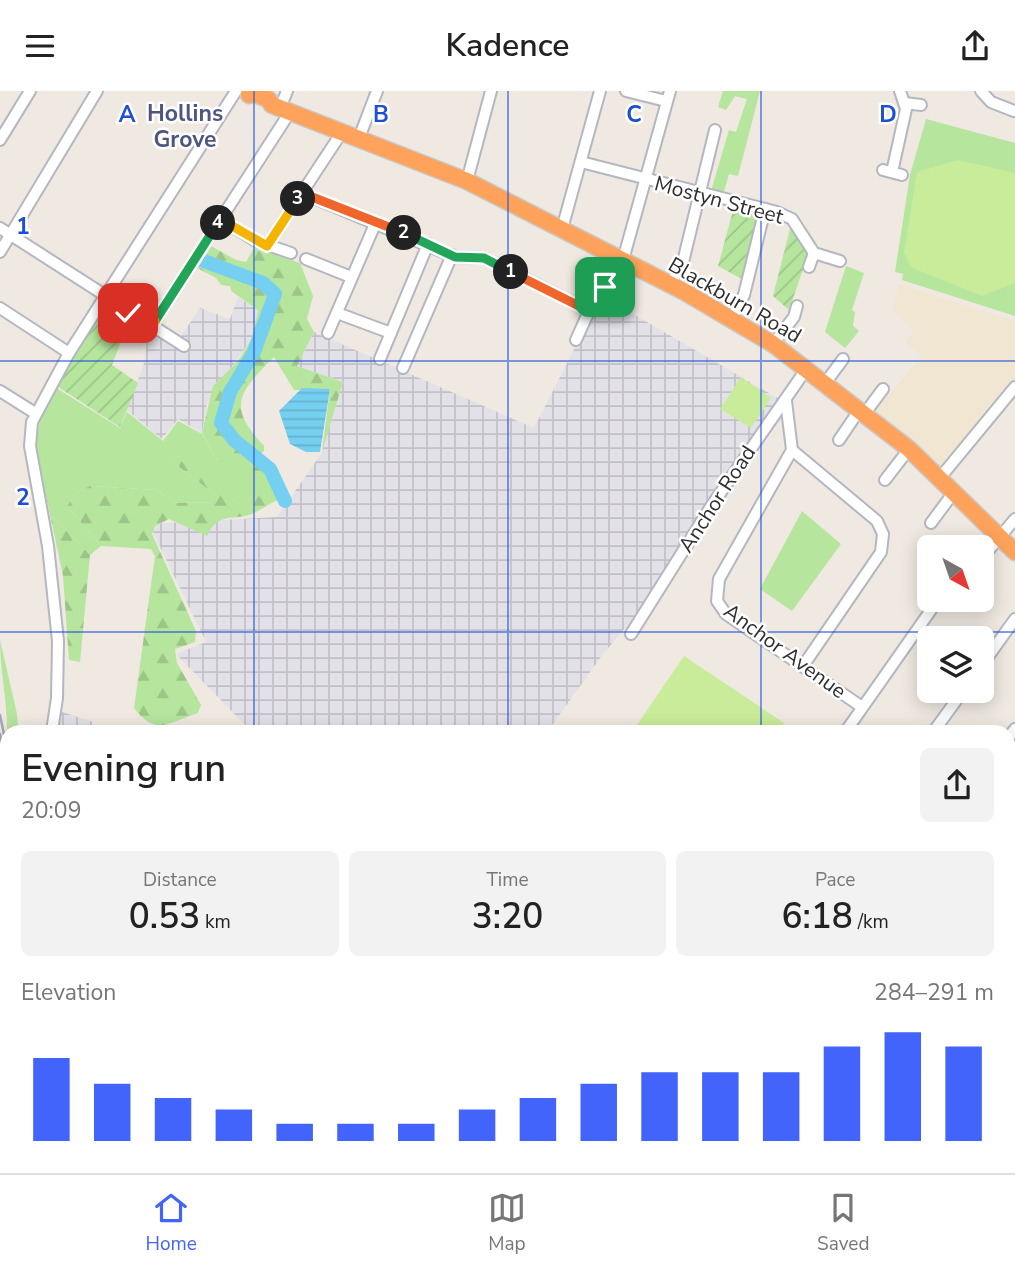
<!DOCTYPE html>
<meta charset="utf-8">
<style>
body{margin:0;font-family:"Nunito Sans",sans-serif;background:#f2f2f2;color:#222;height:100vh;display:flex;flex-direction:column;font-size:26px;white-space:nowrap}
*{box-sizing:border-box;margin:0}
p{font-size:23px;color:#767676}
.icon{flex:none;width:38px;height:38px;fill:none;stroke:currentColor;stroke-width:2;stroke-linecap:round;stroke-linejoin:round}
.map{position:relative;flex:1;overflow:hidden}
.side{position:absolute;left:0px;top:634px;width:1015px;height:450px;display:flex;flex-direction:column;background:#fff;border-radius:21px 21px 0 0;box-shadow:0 4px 18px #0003}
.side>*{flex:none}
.needle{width:46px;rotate:140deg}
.buttons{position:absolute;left:917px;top:444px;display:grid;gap:14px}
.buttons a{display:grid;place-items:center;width:77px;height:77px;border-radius:10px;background:#fff;box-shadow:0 4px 18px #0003;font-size:35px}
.pin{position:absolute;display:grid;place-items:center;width:60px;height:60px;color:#fff;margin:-30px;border-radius:14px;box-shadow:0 4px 10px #0006}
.km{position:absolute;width:35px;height:35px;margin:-18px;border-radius:50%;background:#222;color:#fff;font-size:19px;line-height:35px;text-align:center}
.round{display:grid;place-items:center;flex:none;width:74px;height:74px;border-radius:10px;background:#f2f2f2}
.summary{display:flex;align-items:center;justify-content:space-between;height:119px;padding:0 21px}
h1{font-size:38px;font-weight:600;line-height:52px}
.figures{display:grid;grid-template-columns:repeat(3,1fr);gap:10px;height:119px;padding:7px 21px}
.figures div{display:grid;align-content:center;border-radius:10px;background:#f2f2f2;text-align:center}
.figures b{font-size:35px;font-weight:600}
.figures small{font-size:19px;font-weight:400}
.figures p{font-size:19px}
.chart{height:196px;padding:14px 21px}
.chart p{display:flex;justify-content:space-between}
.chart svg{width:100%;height:126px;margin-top:7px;stroke:#4264fb;stroke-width:6}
header{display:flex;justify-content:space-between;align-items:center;height:91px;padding:0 21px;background:#fff;font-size:32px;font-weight:600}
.menu{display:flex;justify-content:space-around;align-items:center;height:98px;border-top:2px solid #e0e0e0;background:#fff;font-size:19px;color:#767676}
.menu a{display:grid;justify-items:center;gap:4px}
.menu .selected{color:#4264fb}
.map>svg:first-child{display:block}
.industrial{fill:url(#industrial-grid)}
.education{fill:#f0e6d1}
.grass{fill:#b6e59e}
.forest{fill:url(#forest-firs)}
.garden{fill:url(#garden-furrows)}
.pitch{fill:#c9ec9a}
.water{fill:url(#water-rules)}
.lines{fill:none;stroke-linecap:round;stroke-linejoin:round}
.river{stroke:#75cff0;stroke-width:14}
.minor-casing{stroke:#b4b7c1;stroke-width:14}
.highway-casing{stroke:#c9c9c9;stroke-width:19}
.minor{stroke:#fff;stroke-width:10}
.highway{stroke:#ffa35c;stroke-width:16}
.rail{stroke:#a3a6b8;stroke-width:2.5}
.split-1-casing{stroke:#fff;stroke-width:14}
.split-2-casing{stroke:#fff;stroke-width:14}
.split-3-casing{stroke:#fff;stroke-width:14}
.split-4-casing{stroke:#fff;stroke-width:14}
.split-5-casing{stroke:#fff;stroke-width:14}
.split-6-casing{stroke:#fff;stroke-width:14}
.split-1{stroke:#f0652b;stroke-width:9}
.split-2{stroke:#22a559;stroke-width:9}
.split-3{stroke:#f0652b;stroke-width:9}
.split-4{stroke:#f5b400;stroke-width:9}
.split-5{stroke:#22a559;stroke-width:9}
.split-6{stroke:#f5b400;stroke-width:9}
.grid{fill:none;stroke:#1d4ed8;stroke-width:2;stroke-opacity:0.55}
.labels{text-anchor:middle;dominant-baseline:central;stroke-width:5;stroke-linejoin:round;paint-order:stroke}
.street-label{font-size:21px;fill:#2e2e2e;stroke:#fff}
.neighbourhood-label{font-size:23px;font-weight:bold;fill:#4d5680;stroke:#fff}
.grid-label{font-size:23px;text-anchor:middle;font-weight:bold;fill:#1d4ed8;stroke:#fff;stroke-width:5;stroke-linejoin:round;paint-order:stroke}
</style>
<header><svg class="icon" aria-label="menu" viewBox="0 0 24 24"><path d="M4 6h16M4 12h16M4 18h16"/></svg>Kadence<svg class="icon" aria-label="share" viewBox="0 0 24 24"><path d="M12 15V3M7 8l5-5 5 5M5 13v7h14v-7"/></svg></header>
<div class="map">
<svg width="1015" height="1082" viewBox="0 0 1015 1082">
<defs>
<pattern id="industrial-grid" width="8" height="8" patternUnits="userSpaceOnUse" patternTransform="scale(1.75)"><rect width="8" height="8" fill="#e3e1e8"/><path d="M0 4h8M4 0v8" fill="none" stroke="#c3c1c7"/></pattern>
<pattern id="forest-firs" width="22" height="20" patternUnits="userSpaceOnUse" patternTransform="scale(1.75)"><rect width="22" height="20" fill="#b6e59e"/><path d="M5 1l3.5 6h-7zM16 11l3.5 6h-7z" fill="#9dc588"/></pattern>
<pattern id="garden-furrows" width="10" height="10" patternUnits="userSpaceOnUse" patternTransform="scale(1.75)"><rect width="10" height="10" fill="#b6e59e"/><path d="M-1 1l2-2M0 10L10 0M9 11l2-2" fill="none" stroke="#9dc588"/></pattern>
<pattern id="water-rules" width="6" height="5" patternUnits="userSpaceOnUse" patternTransform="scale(1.75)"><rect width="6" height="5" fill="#75cff0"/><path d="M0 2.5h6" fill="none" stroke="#66b2ce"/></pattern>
</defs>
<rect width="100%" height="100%" fill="#efe9e1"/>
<g class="industrial">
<polygon points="238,206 258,219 252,247 207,312 202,342 178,328 162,348 127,319 144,272 148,242 159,246 173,257 200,217 230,228"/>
<polygon points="604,206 779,308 638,522 603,563 548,640 251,640 176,563 206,551 149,433 277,426 321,363 343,291 297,275 314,241 534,337 595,217"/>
<polygon points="62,621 91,630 97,640 59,640"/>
<polygon points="7,1020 7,1076 62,1076 63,1082 0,1082 0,1022"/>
<polygon points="96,1076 337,1076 344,1082 98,1082"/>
</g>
<polygon class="education" points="899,193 1015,230 1015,288 940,375 875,321 921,266 906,251 914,240 893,220"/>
<g class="grass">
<polygon points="723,0 760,0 738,85 729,83 723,104 711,100 729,39 736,41 747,8 735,5 726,19 718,16"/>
<polygon points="926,28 1015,52 1015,225 902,189 903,183 895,181 910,84"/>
<polygon points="846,175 864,182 852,219 855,221 853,235 859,240 845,257 825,241"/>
<path d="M53 295 120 337 127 321 163 350 178 330 202 343 215 366 252 395 233 409 169 368 218 406 216 411 177 412 157 399 90 395 77 401 67 415 101 455 90 464 54 426 51 428C38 369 26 353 53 295Z"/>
<polygon points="802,420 841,453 792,520 760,498"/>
<path d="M0 549 17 623 18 635 15 640 7 638C7 608 0 579 0 549Z"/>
<polygon points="622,1076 693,1076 697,1082 626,1082"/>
</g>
<g class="forest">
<path d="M211 155 236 169 246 171 254 157 300 172 313 205 307 228 314 241 297 275 343 291 322 361 330 298 294 299 274 266C239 301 226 315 264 355V360L260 363C251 355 235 345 230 333 219 309 250 279 259 260 267 241 272 223 276 203L264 190 203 168Z"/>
<path d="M200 173 262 194 272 204 251 261 227 299 219 332 233 353 267 380 282 407C272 411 265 416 256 421 237 432 219 418 207 445L169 428 155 435 152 443 196 540 195 551 175 558 177 572 201 614 198 622C167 632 157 646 134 617L155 465 151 458 101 455 67 415 77 401 90 395 157 399 177 412 216 411 218 406 169 368 170 362 233 409 251 395 215 366 202 342 213 295 238 270 252 247 258 219 231 200 230 195 221 194 216 187 197 177Z"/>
<polygon points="54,426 90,464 80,571 69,569 63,485 51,428"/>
<polygon points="0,696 7,761 7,818 0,808"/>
<path d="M0 829C11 856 8 884 0 912Z"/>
<polygon points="1015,1052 1015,1077 1009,1082 978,1082 985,1076 1008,1076 1008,1058"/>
<polygon points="350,1076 424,1076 425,1082 357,1082"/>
</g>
<g class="garden">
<polygon points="734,116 757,124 743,185 740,187 718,175"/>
<polygon points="790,138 794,138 808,164 789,219 773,205"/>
<polygon points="96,228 122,248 112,274 138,292 120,336 55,294"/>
</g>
<g class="pitch">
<polygon points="958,69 1015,82 1015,192 982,205 912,177 904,162 917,81"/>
<polygon points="741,286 771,307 751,337 720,318"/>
<polygon points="684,565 784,632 778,640 640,640 635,637"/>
</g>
<polygon class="water" points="302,297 330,298 320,361 306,361 290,353 279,320"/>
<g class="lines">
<g class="river">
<polyline points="201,169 263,192 275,203 254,261 230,301 221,332 234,349 270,378 285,410"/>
<polyline points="462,1082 462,1076"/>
</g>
<g class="minor-casing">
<g id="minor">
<polyline points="626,0 666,10"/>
<polyline points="981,0 991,11 1014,20"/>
<polyline points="905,12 921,14"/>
<polyline points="280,17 287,0"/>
<polyline points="359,47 377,0"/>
<polyline points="0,49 30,0"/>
<polyline points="581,71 777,121 792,128 814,162 840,170"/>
<polyline points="883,79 902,84"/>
<polyline points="892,81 906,18 900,0"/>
<polyline points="467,90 491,0"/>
<polyline points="302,102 455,166 484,167 589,220"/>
<polyline points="221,128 256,150 291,162"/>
<polyline points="0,137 184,255"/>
<polyline points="562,138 600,0"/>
<polyline points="267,155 342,41"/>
<polyline points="0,161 97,0"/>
<polyline points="306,168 351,186"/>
<polyline points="809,176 814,162"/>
<polyline points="670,194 683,171 715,39"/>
<polyline points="0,217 69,262"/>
<polyline points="337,222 391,242"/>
<polyline points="732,228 744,204 765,118"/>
<polyline points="151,236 290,21"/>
<polyline points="328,242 376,131"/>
<polyline points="576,249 589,220 623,169 670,0"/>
<polyline points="773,253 794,226 797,215"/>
<polyline points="380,268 428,153"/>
<polyline points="403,277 452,164"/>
<polyline points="826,291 843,268"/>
<polyline points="0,300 35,322"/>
<polyline points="786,310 792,359 719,488 717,510 726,523 862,616"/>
<polyline points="865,322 883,298"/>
<polyline points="839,349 860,318"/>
<polyline points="792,359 877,430 883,443 881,461 803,575"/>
<polyline points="939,388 1015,296"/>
<polyline points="885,389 909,358"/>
<polyline points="931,432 954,401"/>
<polyline points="982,467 1015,428"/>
<polyline points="631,543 712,414 807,277"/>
<polyline points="982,574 1015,528"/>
<polyline points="52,640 57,607 58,550 48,455 30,355 32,331 69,262 236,0"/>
<polyline points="846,640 938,509"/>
<polyline points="934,640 963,600"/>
<polyline points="1008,647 1015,638"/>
<polyline points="0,685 7,687"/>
<polyline points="1008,826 1015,817"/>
<polyline points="1008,890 1015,893"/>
<polyline points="337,1076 344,1082"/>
<polyline points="918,1076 922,1082"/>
</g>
</g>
<g class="highway-casing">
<polyline id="highway" points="249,4 253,2 268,8 272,14 467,90 685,201 773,253 909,358 1015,461"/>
</g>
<use href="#minor" class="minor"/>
<use href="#highway" class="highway"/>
<g class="rail">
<polyline points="0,624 6,653"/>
<polyline points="0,643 7,682"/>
<polyline points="79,1076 80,1082"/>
</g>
</g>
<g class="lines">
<g class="split-1-casing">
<polyline id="split-1" points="511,181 589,220 605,196"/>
</g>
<g class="split-2-casing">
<polyline id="split-2" points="404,142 455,166 484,167 511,181"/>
</g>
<g class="split-3-casing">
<polyline id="split-3" points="298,108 302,102 404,142"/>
</g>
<g class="split-4-casing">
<polyline id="split-4" points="218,132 220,128 267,155 298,108"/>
</g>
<g class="split-5-casing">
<polyline id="split-5" points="155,230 218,132"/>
</g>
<g class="split-6-casing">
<polyline id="split-6" points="128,222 151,236 155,230"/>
</g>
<use href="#split-1" class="split-1"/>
<use href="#split-2" class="split-2"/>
<use href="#split-3" class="split-3"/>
<use href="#split-4" class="split-4"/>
<use href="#split-5" class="split-5"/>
<use href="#split-6" class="split-6"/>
</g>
<path class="grid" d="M254 0V640M508 0V640M761 0V640M0 270H1015M0 541H1015M0 812H7M1008 812H1015M254 1076V1082M508 1076V1082M761 1076V1082"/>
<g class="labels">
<g class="street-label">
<text transform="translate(719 109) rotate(15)">Mostyn Street</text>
<text transform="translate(735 209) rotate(30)">Blackburn Road</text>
<text transform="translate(717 408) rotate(-57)">Anchor Road</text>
<text transform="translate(785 560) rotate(36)">Anchor Avenue</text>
</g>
<g class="neighbourhood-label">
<text x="185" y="22">Hollins<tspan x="185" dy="26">Grove</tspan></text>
</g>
</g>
<g class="grid-label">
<text x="127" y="31">A</text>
<text x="381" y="31">B</text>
<text x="634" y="31">C</text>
<text x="888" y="31">D</text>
<text x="23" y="143">1</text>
<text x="23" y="414">2</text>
</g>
</svg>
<div class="buttons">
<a><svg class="needle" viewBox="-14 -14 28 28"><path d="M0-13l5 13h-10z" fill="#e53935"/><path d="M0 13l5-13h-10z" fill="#767676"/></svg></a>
<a><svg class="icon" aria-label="layers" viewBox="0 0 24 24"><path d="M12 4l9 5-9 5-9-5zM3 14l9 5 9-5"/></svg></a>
</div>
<div class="pin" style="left:605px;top:196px;background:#1e9e55"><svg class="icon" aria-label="arrive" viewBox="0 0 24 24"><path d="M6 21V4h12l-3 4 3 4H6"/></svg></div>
<div class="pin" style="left:128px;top:222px;background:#d93025"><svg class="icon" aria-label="check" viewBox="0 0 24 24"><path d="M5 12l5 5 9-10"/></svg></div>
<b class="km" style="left:511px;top:181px">1</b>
<b class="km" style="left:404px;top:142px">2</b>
<b class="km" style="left:298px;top:108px">3</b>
<b class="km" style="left:218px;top:132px">4</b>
<section class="side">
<div class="summary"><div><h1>Evening run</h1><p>20:09</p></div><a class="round"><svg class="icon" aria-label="share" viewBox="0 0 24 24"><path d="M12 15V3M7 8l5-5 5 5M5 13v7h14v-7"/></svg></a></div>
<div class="figures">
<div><p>Distance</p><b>0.53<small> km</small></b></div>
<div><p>Time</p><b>3:20</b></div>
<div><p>Pace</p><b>6:18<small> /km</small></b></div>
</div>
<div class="chart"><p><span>Elevation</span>284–291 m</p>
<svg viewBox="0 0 160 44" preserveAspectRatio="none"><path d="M5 44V15M15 44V24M25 44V29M35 44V33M45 44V38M55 44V38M65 44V38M75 44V33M85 44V29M95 44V24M105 44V20M115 44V20M125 44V20M135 44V11M145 44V6M155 44V11"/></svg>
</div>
</section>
</div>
<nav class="menu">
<a class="selected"><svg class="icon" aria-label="home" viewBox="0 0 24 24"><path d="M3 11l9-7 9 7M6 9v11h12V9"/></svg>Home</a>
<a><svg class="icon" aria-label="map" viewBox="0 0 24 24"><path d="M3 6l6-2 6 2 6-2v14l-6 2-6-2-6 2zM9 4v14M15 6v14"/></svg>Map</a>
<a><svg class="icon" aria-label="saved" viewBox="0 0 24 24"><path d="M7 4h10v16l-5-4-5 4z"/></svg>Saved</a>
</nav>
